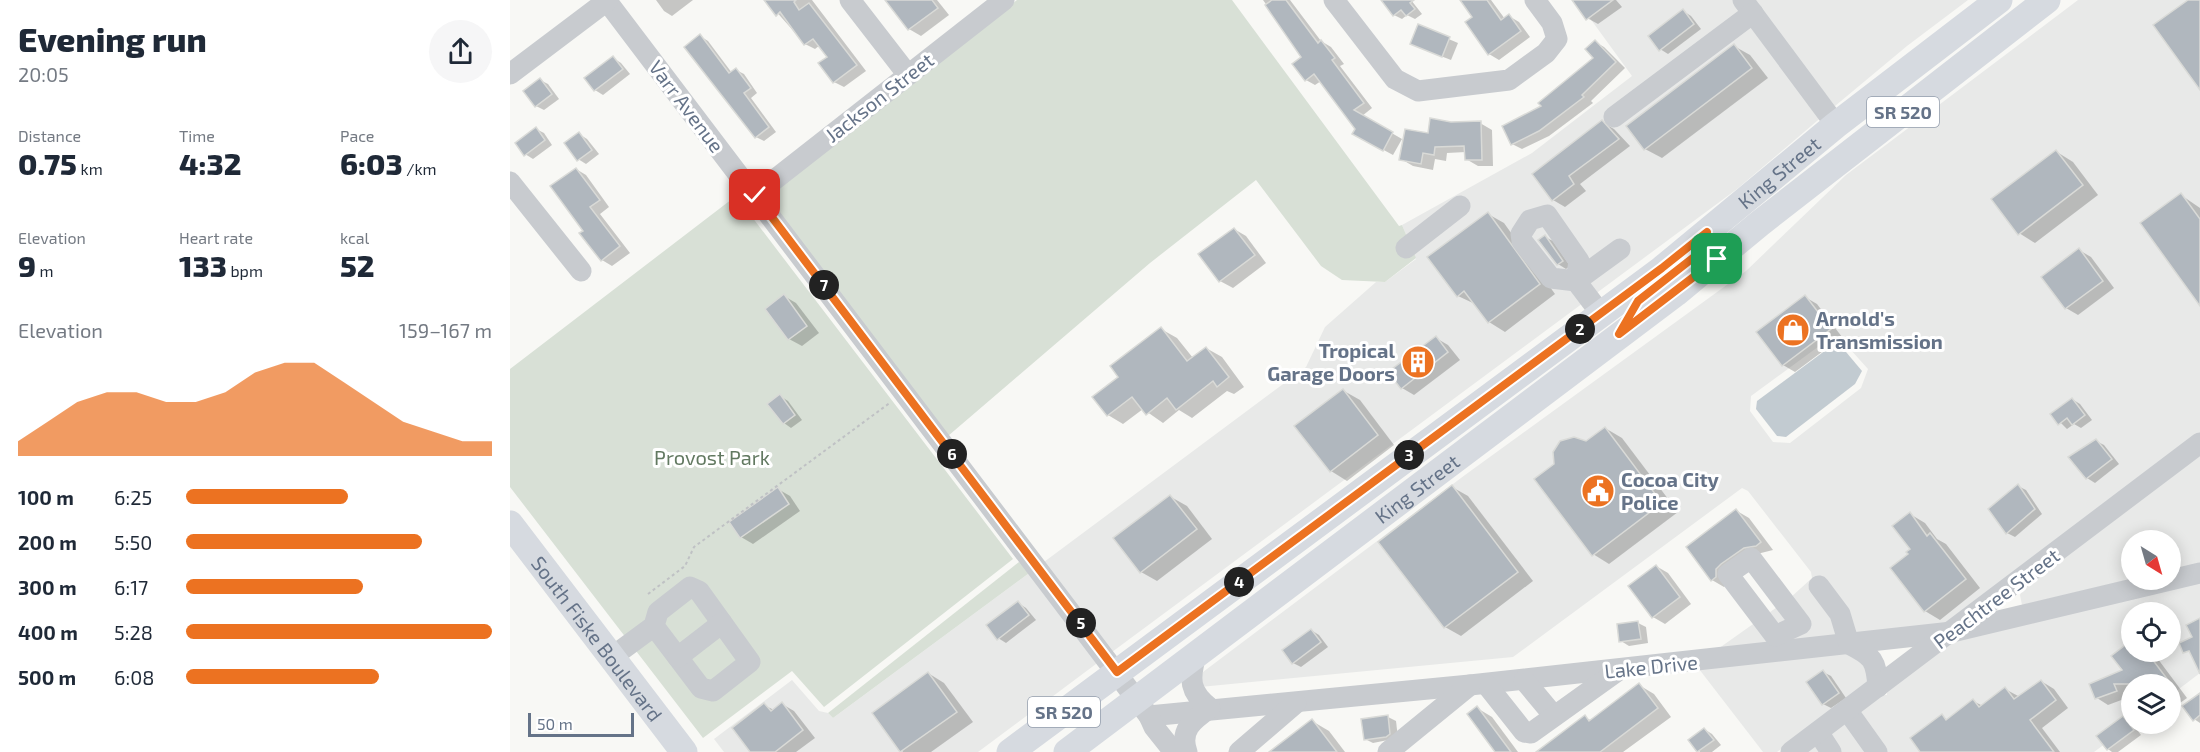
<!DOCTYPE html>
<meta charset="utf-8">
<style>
body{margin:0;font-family:"Exo 2",sans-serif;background:#f6f6f7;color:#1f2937;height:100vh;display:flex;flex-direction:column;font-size:22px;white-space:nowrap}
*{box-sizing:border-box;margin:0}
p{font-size:20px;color:#747a83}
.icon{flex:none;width:33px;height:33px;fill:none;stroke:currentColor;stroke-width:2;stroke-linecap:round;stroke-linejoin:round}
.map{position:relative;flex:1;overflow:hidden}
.side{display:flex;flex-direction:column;background:#fff;width:510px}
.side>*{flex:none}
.needle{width:39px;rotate:143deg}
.controls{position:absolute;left:1611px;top:530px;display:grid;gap:12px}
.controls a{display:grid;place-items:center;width:60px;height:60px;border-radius:50%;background:#fff;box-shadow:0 3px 15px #0003;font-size:30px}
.scale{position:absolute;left:18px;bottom:15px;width:106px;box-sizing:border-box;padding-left:6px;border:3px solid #657388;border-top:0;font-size:16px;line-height:21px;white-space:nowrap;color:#657388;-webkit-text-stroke:4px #fff;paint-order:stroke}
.pin{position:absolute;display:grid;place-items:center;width:51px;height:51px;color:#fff;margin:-26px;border-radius:12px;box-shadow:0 3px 9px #0006}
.km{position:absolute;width:30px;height:30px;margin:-15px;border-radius:50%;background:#222;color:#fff;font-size:16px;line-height:30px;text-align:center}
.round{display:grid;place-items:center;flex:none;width:63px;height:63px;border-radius:32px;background:#f6f6f7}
.head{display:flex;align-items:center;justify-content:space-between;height:102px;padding:0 18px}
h1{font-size:33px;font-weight:800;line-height:45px}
.metrics{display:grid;grid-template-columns:repeat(3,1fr);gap:9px;height:102px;padding:6px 18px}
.metrics div{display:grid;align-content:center}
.metrics b{font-size:30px;font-weight:800}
.metrics small{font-size:16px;font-weight:400}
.metrics p{font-size:16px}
.chart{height:168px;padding:12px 18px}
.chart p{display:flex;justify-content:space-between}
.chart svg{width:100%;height:108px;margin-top:6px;fill:#ec7221;opacity:.7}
ul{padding:0 18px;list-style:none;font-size:20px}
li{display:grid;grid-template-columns:96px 72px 1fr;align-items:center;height:45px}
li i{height:15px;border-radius:8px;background:#ec7221}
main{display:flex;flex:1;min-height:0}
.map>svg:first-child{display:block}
.built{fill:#e8e9e8;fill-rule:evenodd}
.green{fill:#d8e0d6}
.water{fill:#c2cbd1}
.shadow{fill:#0003}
.building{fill:#b0b7be;stroke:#d9dad7;stroke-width:1.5}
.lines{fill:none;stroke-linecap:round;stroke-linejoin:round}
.path{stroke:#bfc1c4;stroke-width:2;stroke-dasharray:3 3;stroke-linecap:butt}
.minor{stroke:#c8cbcf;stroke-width:21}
.major{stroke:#d6dae0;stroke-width:27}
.route-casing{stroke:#fff;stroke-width:12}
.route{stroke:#ec7221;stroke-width:8}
.labels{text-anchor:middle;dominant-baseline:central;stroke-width:6;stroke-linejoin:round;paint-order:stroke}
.shield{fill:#fff;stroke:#939dac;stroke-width:1.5}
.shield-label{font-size:18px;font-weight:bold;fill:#657388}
.street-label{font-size:20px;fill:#657388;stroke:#fff}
.poi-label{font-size:20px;font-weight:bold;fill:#657388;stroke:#fff;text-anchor:start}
.park-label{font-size:20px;fill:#627961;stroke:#fff}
</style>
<main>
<section class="side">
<div class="head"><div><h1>Evening run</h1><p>20:05</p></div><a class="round"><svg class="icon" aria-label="share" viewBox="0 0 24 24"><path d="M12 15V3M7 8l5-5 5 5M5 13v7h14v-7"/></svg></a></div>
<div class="metrics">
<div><p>Distance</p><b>0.75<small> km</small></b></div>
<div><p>Time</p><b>4:32</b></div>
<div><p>Pace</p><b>6:03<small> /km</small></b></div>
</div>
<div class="metrics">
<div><p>Elevation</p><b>9<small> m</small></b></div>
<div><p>Heart rate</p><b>133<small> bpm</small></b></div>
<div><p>kcal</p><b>52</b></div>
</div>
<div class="chart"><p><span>Elevation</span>159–167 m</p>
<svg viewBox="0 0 160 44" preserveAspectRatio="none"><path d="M0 44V38L10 30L20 22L30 18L40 18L50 22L60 22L70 18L80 10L90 6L100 6L110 14L120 22L130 30L140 34L150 38L160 38V44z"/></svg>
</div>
<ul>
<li><b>100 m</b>6:25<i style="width:53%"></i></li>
<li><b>200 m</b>5:50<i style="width:77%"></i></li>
<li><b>300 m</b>6:17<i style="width:58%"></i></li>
<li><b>400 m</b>5:28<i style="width:100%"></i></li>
<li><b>500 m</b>6:08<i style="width:63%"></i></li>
</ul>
</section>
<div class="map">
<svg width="1690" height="752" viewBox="0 0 1690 752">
<rect width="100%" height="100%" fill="#f8f8f5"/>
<g class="built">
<polygon points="1087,0 1224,0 1314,115 1227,189 602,652 534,562 796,367 815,327 866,282 875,282 906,259 892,225 1022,153 1122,76 1074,10"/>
<polygon points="1242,0 1458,0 1397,46 1325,106"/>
<path d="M1568 0H1690V433L1438 625 1205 651 1280 598 1302 578 1301 572 1238 491 1232 488 1003 657 690 687 689 675 955 475 1236 271 1336 175ZM1331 339 1358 369 1351 388 1280 443 1263 442 1240 411 1241 396 1316 341Z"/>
<polygon points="1690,454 1690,565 1661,572 1660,540 1622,540 1622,579 1512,605 1510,595 1513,588"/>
<polygon points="522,571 590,661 468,752 214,752 204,739 282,680 309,711 318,713 323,718"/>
<path d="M1690 581V673L1661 695 1660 684H1622L1623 723 1584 752H1294L1372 695H1377V691L1445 640 1520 622 1525 623 1526 621ZM1622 612H1660V651H1622Z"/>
<polygon points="1338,652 1354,660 1360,683 1267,752 1253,752 1189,669"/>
</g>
<g class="green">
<polygon points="507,0 722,0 889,226 892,225 906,258 875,282 832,280 811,266 746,180 640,263 438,436 256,197"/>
<polygon points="226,196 503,559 314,707 282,671 193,738 0,487 0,369"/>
<polygon points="509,562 522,571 323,718 318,713"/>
</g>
<polygon class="water" points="1331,346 1352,371 1345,384 1276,437 1267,436 1246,409 1247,401 1320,347"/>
<g class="shadow">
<polygon points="146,0 183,0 162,16 154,11"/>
<polygon points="256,0 302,0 356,71 334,87 324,82 319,57 310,45 305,49 295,44"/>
<polygon points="380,0 427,0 439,15 411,36 399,29"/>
<polygon points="753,0 780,0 811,41 821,47 834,64 830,66 862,108 852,116 892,139 883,155 844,134 847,129 811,81 805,85 796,80 793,57"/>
<polygon points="872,0 901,0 912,14 905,19 897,15 892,19 884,15"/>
<polygon points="952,0 981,0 995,19 999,16 1009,22 1020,37 989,60 979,54 964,17"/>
<polygon points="1064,0 1106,0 1112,7 1088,24 1077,18"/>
<polygon points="1173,11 1181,16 1191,29 1158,54 1150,49"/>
<polygon points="908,26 948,43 941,60 910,48"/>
<polygon points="190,36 198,41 222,73 226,70 234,74 247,93 241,98 266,132 254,141 246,137"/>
<polygon points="1085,42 1094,47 1115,68 1081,101 1083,103 1039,136 1012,149 1002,144 1033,107 1085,58"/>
<polygon points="1224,46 1240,55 1258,78 1152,158 1135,149"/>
<polygon points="103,58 111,63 120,74 93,95 85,90"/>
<polygon points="30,80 38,84 49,99 34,110 26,106"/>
<polygon points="1092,122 1104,129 1120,146 1070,184 1076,191 1055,207 1043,200"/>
<polygon points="970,123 982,130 983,166 968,166 956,159 956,152 937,153 936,161 925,159 923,170 903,166 891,159 919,134 941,124"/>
<polygon points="26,129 34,133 42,145 23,159 15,154"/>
<polygon points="69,134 77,139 89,154 76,164 68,159"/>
<polygon points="1547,152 1563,162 1588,195 1525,243 1509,233"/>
<polygon points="66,169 76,175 99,207 90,214 120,253 102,266 92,260 75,231"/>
<polygon points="1671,195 1690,208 1690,304"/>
<polygon points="978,214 994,223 1045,294 995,332 979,322 965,304 948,296"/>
<polygon points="724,229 736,236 756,263 723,288 710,281"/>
<polygon points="1035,237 1043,241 1060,266 1056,269 1048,264"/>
<polygon points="1569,250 1581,257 1604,288 1568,315 1556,308"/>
<polygon points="274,296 286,303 309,333 292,346 279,339"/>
<polygon points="1295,297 1307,304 1332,337 1285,372 1273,365"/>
<polygon points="651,329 667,338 683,358 696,348 712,357 734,387 724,394 717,391 682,418 669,410 653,423 633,409 613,424 598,415 610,377"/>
<polygon points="926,338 938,345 950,360 904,395 892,388"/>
<polygon points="834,391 850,400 884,445 837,481 821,471"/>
<polygon points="270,396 278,401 292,420 281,428 274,423"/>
<polygon points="1562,399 1570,404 1582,420 1571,428 1564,424 1557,429 1542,414"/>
<polygon points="1095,428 1112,438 1168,512 1099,564 1083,554 1076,443"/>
<polygon points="1586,441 1594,445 1609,464 1585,483 1577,478"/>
<polygon points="1508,486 1516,490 1532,514 1505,537 1497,533"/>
<polygon points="942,487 958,496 1023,581 951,636 935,627"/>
<polygon points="268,489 280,496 290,511 243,544 231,537"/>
<polygon points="661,497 677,506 702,539 647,581 631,572"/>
<polygon points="1227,511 1239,518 1263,550 1247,554 1214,587 1202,580"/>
<polygon points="1400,514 1415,523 1427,539 1436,544 1470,588 1430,620 1415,611 1400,554"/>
<polygon points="1146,566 1158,573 1181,604 1155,624 1143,617"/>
<polygon points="508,603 516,608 526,620 496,643 488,638"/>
<polygon points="1128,623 1136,627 1138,643 1119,646 1111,641"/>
<polygon points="801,630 809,635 818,647 791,667 783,663"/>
<polygon points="1622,651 1642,651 1677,698 1660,710 1660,684 1622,684 1622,696 1598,705 1587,698 1614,671"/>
<polygon points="1313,672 1321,676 1336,698 1321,708 1313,704"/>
<polygon points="418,673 434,683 463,722 421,752 393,752 364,713"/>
<polygon points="1531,681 1544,689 1558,708 1532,728 1550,752 1412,752 1432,716 1438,720 1463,701 1473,706 1495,689 1510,697"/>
<polygon points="1129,685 1144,694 1161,717 1113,752 1028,752 1075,717 1082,721"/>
<polygon points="1690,700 1690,723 1684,719"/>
<polygon points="272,704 284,711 305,738 286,752 242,752 254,705 264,710"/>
<polygon points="967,708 982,717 1008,752 987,752"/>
<polygon points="878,717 886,721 888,738 863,743 855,739"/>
<polygon points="1613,718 1621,722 1631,735 1608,752 1602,752 1598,749"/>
<polygon points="802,721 819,731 835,752 761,752"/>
<polygon points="1194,729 1202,734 1211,745 1202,752 1190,752 1180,740"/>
</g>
<g class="building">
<polygon points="254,0 286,0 284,2 289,10 299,3 347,65 323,83 308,63 317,57 303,39 294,45 270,12 266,16"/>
<polygon points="375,0 422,0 428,8 398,30"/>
<polygon points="762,0 776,0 808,43 811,40 825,58 822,60 854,103 844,110 883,132 873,151 842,134 845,129 804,74 795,81 782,64 791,57 755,5"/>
<polygon points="871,0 904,0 900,3 905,9 896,16 891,10 883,16"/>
<polygon points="950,0 977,0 991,20 999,14 1011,31 978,55 955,22 962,17"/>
<polygon points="1062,0 1103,0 1076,20"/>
<polygon points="1678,0 1690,0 1690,90 1643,25"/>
<polygon points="1173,9 1184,24 1149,51 1138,36"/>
<polygon points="908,24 940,37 932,57 900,44"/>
<polygon points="190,34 219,73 226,68 241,88 234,93 259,127 245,138 174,47"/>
<polygon points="1085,40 1106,62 1072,95 1074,97 1029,131 1001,145 992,126 1031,106 1028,103 1083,58 1075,49"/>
<polygon points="1224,44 1242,68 1134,150 1116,126"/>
<polygon points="103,56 113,69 84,91 74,78"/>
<polygon points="30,78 42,94 25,107 13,91"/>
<polygon points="920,118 941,122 971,121 972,160 955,160 954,146 925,147 924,155 913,153 911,164 889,160 895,129 918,133"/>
<polygon points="1092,120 1109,139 1059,176 1064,184 1042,201 1022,174"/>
<polygon points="26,127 35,140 14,156 5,143"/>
<polygon points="69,132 82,150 67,161 54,143"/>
<polygon points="1546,150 1573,185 1508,235 1481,199"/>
<polygon points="66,168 90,200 80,207 110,246 91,261 69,233 73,231 40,186"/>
<polygon points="1671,193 1690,219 1690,306 1630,223"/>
<polygon points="978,212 1030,284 978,323 954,291 947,297 917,257"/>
<polygon points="724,228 745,255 709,282 688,254"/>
<polygon points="1035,235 1053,261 1047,265 1028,240"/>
<polygon points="1569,248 1593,281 1555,309 1531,277"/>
<polygon points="274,294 297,326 278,340 255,309"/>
<polygon points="1295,295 1321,329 1272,366 1246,332"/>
<polygon points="651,327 677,361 696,347 719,377 707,387 703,381 666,410 657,398 636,415 622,397 597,416 582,397 608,377 600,366"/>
<polygon points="926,336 938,352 891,389 878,372"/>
<polygon points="833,389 868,435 820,472 784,426"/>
<polygon points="270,394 285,415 273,424 257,404"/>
<polygon points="1562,398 1575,415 1562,425 1557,418 1548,425 1540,414"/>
<polygon points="1095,427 1152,503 1082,556 1024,479 1044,464 1043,452 1050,441 1064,437 1076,441"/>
<polygon points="1586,439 1602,459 1576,479 1558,457"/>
<polygon points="1508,484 1525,509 1496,534 1478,509"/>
<polygon points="942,485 1008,572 934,628 868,542"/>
<polygon points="268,487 279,504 230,538 219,522"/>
<polygon points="660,495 687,529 630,573 603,538"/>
<polygon points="1226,509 1251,542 1246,546 1234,548 1211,564 1206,569 1206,577 1201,581 1176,547"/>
<polygon points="1400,512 1417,536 1420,533 1456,579 1414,612 1380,568 1398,554 1396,552 1400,549 1382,526"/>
<polygon points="1146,565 1170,597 1142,618 1118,586"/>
<polygon points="508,601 519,615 487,640 476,625"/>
<polygon points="1690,618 1690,674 1679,651 1673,653 1669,643 1682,637 1676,625"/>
<polygon points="1128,621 1131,639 1109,642 1107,624"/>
<polygon points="801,629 811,642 782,664 772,650"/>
<polygon points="1622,640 1622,651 1636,651 1661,684 1604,684 1607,691 1585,699 1579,684 1612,670 1601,656"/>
<polygon points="1313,670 1329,693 1312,705 1296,682"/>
<polygon points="418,672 447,712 390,752 362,713"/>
<polygon points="1531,680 1546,700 1520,720 1544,752 1410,752 1400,738 1432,714 1436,720 1463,699 1469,707 1495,687 1504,699"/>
<polygon points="1129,683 1148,708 1090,752 1026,752 1075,715 1079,721"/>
<polygon points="1690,693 1690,715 1683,721 1672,706"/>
<polygon points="272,702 293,730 265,752 240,752 222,728 254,703 261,711"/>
<polygon points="967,706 1001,752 985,752 957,714"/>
<polygon points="878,715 880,734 876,737 854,740 851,719"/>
<polygon points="1613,716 1624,730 1597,750 1586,736"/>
<polygon points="802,719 827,752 759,752"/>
<polygon points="1194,728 1204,740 1187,752 1178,740"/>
</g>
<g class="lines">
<polyline class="path" points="138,594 175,566 184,547 381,402"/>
<g class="minor">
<polyline points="96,0 639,716 960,685 1442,632 1690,573"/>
<polyline points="340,0 398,75"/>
<polyline points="824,0 885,79 908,91 999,80 1036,53 1047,39 1042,23 1025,0"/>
<polyline points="1233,0 1326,125"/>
<polyline points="0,74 98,0"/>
<polyline points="1104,117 1243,13"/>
<polyline points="0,182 71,271"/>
<polyline points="245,195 494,0"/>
<polyline points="896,248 950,206"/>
<polyline points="1091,314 1066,281 1069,261 1037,215 1020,220 1011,234 1012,241 1041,278 1066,281 1110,249"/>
<polygon points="1241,558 1291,624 1265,636 1218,574"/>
<path d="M1309 586 1330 614 1339 644C1363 656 1366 660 1368 687"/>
<path d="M686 655C679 679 679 692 700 708"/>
<polyline points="102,657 144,626 148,612 180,587 189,591 240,662 203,691 191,688 144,626"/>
<polyline points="168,657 212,623"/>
<polyline points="1014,680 1044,716"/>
<polyline points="976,684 1014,732 1021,733 1109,670"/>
<polyline points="1337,710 1367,752"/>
<polyline points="639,716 644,727 664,752"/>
<polyline points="1308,732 1321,752"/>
<path d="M677 752C669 730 683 720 700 708"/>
<polyline points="729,752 786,703"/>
<polyline points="878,752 960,685"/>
<polyline points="1281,752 1690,443"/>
</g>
<g class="major">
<path id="s1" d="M0 524 174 752"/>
<path id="s2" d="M500 752 1152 269 1326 125 1489 0"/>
<path id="s3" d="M557 752 1166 293 1249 224 1537 0"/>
</g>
</g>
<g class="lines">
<g class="route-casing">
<polyline id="route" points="245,195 607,672 1152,268 1197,232 1193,250 1128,301 1109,334 1207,259"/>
</g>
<use href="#route" class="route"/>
</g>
<defs>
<g id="shop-disc" transform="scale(1.725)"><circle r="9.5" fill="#ec7221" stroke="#fff"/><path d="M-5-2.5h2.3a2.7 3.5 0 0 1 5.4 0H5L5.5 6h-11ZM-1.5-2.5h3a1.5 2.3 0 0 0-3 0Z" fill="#fff"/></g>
<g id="building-disc" transform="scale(1.725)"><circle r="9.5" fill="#ec7221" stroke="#fff"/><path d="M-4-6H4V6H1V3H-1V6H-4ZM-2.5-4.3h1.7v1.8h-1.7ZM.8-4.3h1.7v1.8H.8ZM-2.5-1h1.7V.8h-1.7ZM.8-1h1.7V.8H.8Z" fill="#fff"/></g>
<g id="civic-disc" transform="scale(1.725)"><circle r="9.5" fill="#ec7221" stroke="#fff"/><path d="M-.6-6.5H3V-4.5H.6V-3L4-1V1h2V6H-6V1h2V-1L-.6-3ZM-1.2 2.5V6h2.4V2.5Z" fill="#fff"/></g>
</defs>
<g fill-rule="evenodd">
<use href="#shop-disc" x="1283" y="330"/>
<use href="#building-disc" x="908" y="362"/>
<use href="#civic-disc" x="1088" y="491"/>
</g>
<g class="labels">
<g class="shield">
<rect x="1357" y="97" width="72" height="30" rx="4.5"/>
<rect x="518" y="697" width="72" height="30" rx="4.5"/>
</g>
<g class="shield-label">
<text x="1393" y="112">SR 520</text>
<text x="554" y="712">SR 520</text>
</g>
<g class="street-label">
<text transform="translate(369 97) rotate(-38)">Jackson Street</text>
<text transform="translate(177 106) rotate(53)">Varr Avenue</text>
<text stroke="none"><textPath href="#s2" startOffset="963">King Street</textPath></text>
<text stroke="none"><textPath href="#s3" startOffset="438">King Street</textPath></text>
<text transform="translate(1486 598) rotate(-37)">Peachtree Street</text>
<text stroke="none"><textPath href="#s1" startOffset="144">South Fiske Boulevard</textPath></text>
<text transform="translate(1141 666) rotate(-6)">Lake Drive</text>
</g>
<g class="poi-label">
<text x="1306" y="318">Arnold's<tspan x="1306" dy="23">Transmission</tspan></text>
<text x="885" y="350" text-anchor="end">Tropical<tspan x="885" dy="23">Garage Doors</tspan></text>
<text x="1111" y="479">Cocoa City<tspan x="1111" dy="23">Police</tspan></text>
</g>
<g class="park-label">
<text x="202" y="457">Provost Park</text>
</g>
</g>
</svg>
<div class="controls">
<a><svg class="needle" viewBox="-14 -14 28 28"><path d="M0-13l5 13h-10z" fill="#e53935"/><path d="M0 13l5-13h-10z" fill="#747a83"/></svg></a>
<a><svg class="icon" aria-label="locate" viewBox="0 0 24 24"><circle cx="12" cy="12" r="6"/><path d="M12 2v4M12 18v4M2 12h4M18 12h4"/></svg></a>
<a><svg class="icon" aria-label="layers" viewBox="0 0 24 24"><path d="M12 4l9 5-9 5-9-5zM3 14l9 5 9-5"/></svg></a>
</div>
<div class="scale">50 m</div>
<div class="pin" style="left:1207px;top:259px;background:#1e9e55"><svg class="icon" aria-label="arrive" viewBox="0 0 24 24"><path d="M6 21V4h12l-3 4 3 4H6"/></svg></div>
<div class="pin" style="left:245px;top:195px;background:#d93025"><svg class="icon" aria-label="check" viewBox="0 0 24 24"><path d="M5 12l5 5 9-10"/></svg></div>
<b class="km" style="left:1070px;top:329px">2</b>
<b class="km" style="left:899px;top:455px">3</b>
<b class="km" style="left:729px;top:582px">4</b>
<b class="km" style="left:571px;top:623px">5</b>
<b class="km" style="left:442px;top:454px">6</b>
<b class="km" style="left:314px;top:285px">7</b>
</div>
</main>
